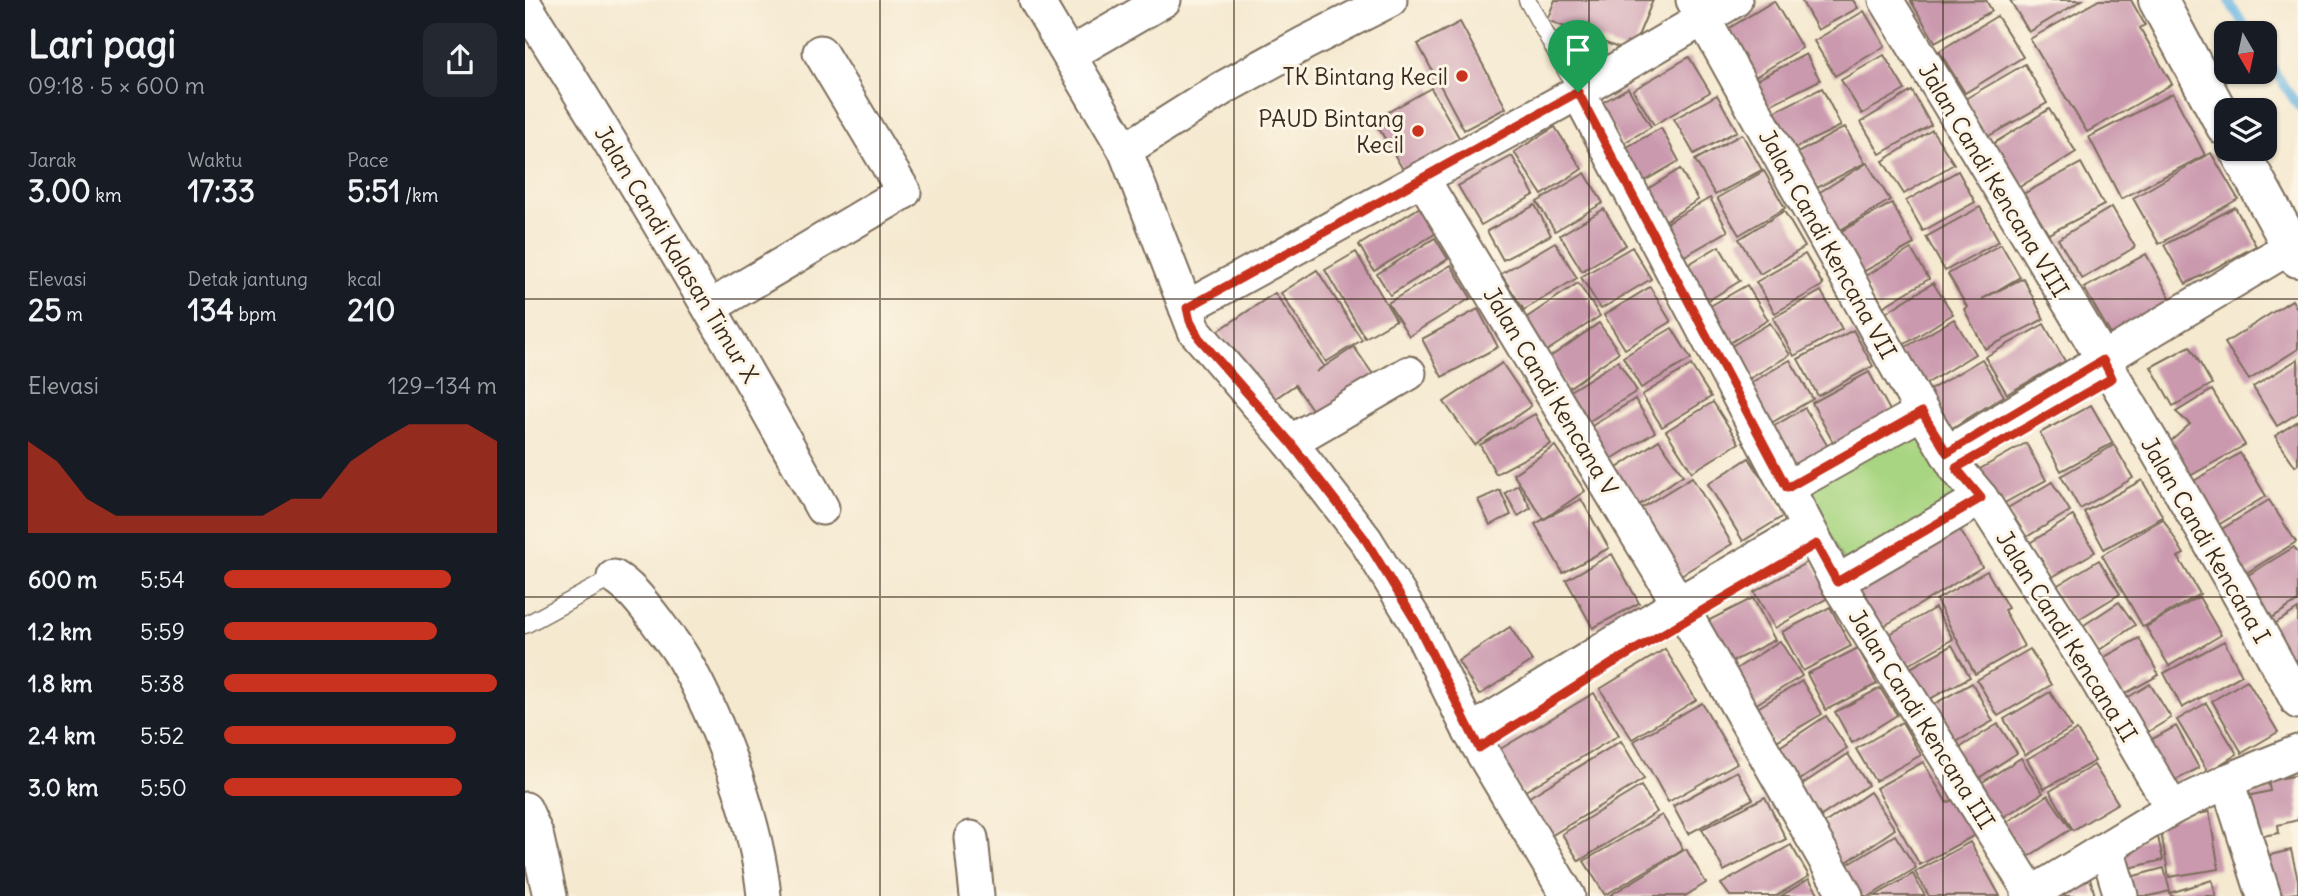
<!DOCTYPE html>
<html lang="id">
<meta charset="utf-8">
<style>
body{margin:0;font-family:Delius,sans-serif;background:#242831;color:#f1f3f6;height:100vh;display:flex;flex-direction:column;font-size:26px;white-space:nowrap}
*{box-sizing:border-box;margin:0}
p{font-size:23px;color:#9ea1a6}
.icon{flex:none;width:38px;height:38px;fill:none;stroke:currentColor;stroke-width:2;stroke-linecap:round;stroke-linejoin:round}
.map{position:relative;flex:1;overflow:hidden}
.side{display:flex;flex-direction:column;background:#171b24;width:525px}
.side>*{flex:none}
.needle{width:46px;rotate:171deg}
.controls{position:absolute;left:1689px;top:21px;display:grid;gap:14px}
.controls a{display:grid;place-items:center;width:63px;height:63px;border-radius:14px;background:#171b24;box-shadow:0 2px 5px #0004;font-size:35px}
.pin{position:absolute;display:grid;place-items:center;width:60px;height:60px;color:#fff;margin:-72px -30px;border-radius:50% 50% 50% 0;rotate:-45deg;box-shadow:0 0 7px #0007}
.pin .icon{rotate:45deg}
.round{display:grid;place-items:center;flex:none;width:74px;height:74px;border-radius:14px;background:#242831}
.summary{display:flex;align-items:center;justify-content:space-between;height:119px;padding:0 28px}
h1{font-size:38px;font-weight:700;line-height:52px}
.stats{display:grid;grid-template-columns:repeat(3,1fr);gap:10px;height:119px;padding:7px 28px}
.stats div{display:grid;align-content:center}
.stats b{font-size:30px;font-weight:700}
.stats small{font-size:19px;font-weight:400}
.stats p{font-size:19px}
.chart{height:196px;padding:14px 28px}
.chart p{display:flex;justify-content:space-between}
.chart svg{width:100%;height:126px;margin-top:7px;fill:#c8321e;opacity:.7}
ul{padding:0 28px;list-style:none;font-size:23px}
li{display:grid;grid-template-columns:112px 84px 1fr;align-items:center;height:52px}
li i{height:18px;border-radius:9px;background:#c8321e}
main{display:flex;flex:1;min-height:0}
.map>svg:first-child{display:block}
.green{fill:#a8d581;stroke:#728050;stroke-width:2}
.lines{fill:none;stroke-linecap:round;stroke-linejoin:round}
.stream{stroke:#68b5e2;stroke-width:9}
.building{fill:#ca99ae}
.service-casing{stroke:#7c6d5c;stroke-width:19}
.minor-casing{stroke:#7c6d5c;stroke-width:37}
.tertiary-casing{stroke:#7c6d5c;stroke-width:42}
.service{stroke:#fff;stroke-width:16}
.minor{stroke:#fff;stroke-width:33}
.tertiary{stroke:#fff;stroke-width:38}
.route-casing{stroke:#fff;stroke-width:14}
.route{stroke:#c8321e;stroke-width:9}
.grid{fill:none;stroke:#3b2a1e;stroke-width:2;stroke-opacity:0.55}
.poi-dot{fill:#c8321e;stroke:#fcf5e5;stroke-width:2.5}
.labels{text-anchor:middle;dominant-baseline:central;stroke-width:6;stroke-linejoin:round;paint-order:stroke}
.poi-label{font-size:23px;fill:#3b2a1e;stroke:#fcf5e5;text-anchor:end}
.street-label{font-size:23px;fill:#3b2a1e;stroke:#fcf5e5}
</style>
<main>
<section class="side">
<div class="summary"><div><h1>Lari pagi</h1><p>09:18 · 5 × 600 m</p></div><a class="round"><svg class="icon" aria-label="share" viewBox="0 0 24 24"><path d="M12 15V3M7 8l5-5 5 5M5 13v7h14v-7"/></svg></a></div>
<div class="stats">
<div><p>Jarak</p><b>3.00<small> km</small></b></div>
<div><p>Waktu</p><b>17:33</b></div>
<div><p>Pace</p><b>5:51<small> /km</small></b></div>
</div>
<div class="stats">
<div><p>Elevasi</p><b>25<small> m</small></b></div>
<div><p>Detak jantung</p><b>134<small> bpm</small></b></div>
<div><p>kcal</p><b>210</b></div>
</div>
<div class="chart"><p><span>Elevasi</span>129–134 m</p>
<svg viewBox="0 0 160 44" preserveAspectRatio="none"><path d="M0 44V12L10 19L20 32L30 38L40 38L50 38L60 38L70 38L80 38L90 32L100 32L110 19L120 12L130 6L140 6L150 6L160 12V44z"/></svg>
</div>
<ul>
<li><b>600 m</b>5:54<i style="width:83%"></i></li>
<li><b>1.2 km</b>5:59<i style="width:78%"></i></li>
<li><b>1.8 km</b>5:38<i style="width:100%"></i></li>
<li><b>2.4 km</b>5:52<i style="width:85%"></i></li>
<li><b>3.0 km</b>5:50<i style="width:87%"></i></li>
</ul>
</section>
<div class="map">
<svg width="1773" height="896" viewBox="0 0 1773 896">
<rect width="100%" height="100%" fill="#fcf5e5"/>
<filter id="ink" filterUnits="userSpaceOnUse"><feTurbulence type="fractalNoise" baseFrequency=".0143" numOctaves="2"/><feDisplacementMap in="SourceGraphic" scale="14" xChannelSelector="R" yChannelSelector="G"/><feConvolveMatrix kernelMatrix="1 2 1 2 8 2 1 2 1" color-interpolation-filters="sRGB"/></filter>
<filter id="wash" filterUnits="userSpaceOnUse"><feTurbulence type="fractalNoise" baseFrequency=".00686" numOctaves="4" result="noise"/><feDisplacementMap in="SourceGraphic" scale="28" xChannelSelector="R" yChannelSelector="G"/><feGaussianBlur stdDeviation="1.57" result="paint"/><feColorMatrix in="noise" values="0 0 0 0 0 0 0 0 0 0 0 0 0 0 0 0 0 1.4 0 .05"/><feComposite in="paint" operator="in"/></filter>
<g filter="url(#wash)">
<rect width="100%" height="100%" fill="#f5e9d0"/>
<polygon class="green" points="1392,425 1434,500 1319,563 1278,488"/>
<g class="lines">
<g class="stream">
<polyline points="1703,0 1724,33"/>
<polyline points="1740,57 1773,106"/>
</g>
</g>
<g id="blocks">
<g class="building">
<polygon points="1030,0 1128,0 1106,53 1022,20"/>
<polygon points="1276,0 1328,0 1333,8 1293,30"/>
<polygon points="1461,0 1467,11 1410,42 1386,1"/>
<polygon points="1485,0 1557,0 1504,32"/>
<polygon points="1574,0 1606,0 1620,25 1615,28 1647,84 1562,132 1505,39"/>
<polygon points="1249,1 1277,48 1220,83 1191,36"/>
<polygon points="1339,11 1360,46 1310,76 1289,41"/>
<polygon points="1472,16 1498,57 1440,93 1414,51"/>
<polygon points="935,22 981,108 939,130 893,44"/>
<polygon points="1281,54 1295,80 1233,111 1220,86"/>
<polygon points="1359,55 1380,90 1337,114 1316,80"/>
<polygon points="1164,57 1185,92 1129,125 1108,90"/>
<polygon points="1500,64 1522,103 1462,137 1440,99"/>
<polygon points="906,88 936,141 880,173 849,120"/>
<polygon points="1103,88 1126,127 1097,144 1073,105"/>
<polygon points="1297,88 1316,126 1262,152 1243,115"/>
<polygon points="1387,91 1406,125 1355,154 1336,122"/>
<polygon points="1648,93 1680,155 1596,199 1564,137"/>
<polygon points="1192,95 1212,131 1169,154 1149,119"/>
<polygon points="1524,109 1551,152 1493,188 1466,145"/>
<polygon points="1030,127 1057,169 1017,195 989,152"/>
<polygon points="1320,127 1340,163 1286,191 1267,156"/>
<polygon points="1136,128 1154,161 1114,184 1095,151"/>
<polygon points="1407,130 1429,164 1379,194 1358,161"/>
<polygon points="1217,134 1237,170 1190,195 1170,160"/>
<polygon points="1686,153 1713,199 1634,244 1608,198"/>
<polygon points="987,156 1009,195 956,225 933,186"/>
<polygon points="1342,163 1365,200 1312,232 1290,195"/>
<polygon points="1556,163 1579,205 1518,237 1496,195"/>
<polygon points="1155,169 1173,200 1135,224 1116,193"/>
<polygon points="1239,171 1260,208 1214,235 1192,198"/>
<polygon points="1433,171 1450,202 1398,231 1381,201"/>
<polygon points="1060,173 1078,203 1030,231 1012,202"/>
<polygon points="1185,198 1203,231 1151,261 1132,228"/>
<polygon points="1367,203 1389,244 1329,277 1307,236"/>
<polygon points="1010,205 1026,235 978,260 962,231"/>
<polygon points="897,206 913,232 849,271 834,245"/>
<polygon points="1455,207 1474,241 1420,271 1401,237"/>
<polygon points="1587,207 1610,247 1557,279 1533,239"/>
<polygon points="1710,207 1731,246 1661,284 1639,245"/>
<polygon points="1079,209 1101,245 1057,271 1035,235"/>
<polygon points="1259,211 1280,247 1235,274 1214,239"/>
<polygon points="910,238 923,259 865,295 852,274"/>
<polygon points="1030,242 1052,278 999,310 976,274"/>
<polygon points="1476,244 1495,277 1457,299 1498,278 1519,319 1460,349 1439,309 1442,307 1423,274"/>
<polygon points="1194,246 1215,281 1171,308 1149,273"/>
<polygon points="1107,247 1126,279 1076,309 1056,277"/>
<polygon points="1386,249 1404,279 1354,309 1337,278"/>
<polygon points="831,252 871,320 840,338 800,270"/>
<polygon points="1280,254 1298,285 1250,313 1231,282"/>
<polygon points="1621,254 1647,301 1586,335 1559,288"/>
<polygon points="926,265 946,298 884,336 863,303"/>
<polygon points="792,270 837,340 801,362 756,293"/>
<polygon points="1053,283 1075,316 1017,354 995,322"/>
<polygon points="1408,283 1428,314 1377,346 1357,315"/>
<polygon points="1222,285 1243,320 1201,345 1180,309"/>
<polygon points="1125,287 1146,322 1100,349 1079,315"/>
<polygon points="1296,291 1317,329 1269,356 1248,318"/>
<polygon points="750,293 799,366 791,372 829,347 854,383 795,421 770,385 742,404 693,331"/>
<polygon points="1767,300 1773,310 1773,349 1724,380 1700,343"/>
<polygon points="953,309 973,347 917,377 897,339"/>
<polygon points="1429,319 1450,354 1396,387 1374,351"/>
<polygon points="1074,323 1094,352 1042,389 1021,360"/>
<polygon points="1245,323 1265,355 1222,380 1203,348"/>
<polygon points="1519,324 1540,361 1482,394 1460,357"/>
<polygon points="1147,328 1166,359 1116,388 1098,357"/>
<polygon points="1328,330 1348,366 1293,396 1273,359"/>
<polygon points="1665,346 1687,384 1648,406 1626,367"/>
<polygon points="1457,359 1479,396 1422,431 1398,394"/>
<polygon points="1773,359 1773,413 1752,426 1728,387"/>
<polygon points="1265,360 1288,399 1239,427 1217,388"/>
<polygon points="1093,361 1112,391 1052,429 1032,399"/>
<polygon points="977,363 1006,406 950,445 919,402"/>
<polygon points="1166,365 1186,397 1137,427 1117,395"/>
<polygon points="1344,372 1368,416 1311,448 1287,403"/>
<polygon points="1687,390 1720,445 1665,476 1645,442 1665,424 1651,412"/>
<polygon points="1110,399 1130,432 1080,463 1059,431"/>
<polygon points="1188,402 1214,443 1167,472 1141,431"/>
<polygon points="1566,405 1588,443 1536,471 1515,433"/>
<polygon points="1280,408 1305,450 1267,470 1244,429"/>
<polygon points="1010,414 1026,444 971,474 955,445"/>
<polygon points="1773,421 1773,464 1770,466 1750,436"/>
<polygon points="1134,440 1158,475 1107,510 1083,474"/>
<polygon points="1501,443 1521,480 1467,510 1446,474"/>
<polygon points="1589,445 1608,478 1555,509 1536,476"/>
<polygon points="1030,446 1060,491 1019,519 988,474"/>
<polygon points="1715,453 1741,496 1680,533 1654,490"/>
<polygon points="1224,458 1260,515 1218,541 1183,484"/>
<polygon points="1167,477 1207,544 1146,581 1105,515"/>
<polygon points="1617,480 1638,517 1579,549 1559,512"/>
<polygon points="1527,482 1545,511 1498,539 1481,509"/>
<polygon points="993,485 1006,508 993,516 980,493"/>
<polygon points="975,490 986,515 965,525 953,500"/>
<polygon points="1056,499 1084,548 1038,573 1010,524"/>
<polygon points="1744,500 1771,542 1710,580 1684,537"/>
<polygon points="1548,516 1570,552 1524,579 1503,544"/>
<polygon points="1638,519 1659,554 1653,557 1675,594 1618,627 1577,555"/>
<polygon points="1434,528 1457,567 1349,632 1325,594"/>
<polygon points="1769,547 1773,553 1773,601 1742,621 1715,580"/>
<polygon points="1087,554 1114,603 1068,628 1041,580"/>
<polygon points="1286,560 1306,596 1250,628 1229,592"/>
<polygon points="1574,560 1595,594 1549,622 1528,588"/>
<polygon points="1462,571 1483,608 1479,610 1499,646 1450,674 1411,600"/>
<polygon points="1674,597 1696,635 1644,666 1621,627"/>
<polygon points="1228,598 1250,640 1195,668 1173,626"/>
<polygon points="1594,602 1610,625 1573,651 1556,627"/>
<polygon points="1305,607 1326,646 1278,671 1257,632"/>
<polygon points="1410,608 1428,639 1381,666 1363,635"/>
<polygon points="1773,609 1773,659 1763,665 1740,630"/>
<polygon points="985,627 1007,661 954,695 933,661"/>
<polygon points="1614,638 1634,675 1594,697 1574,660"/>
<polygon points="1255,641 1277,676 1225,708 1203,674"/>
<polygon points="1699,641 1717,675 1657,708 1639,673"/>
<polygon points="1427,645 1445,677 1396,704 1378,672"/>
<polygon points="1333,648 1352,684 1301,710 1282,674"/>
<polygon points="1140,649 1171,700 1107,739 1075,689"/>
<polygon points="1505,649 1526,685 1473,716 1452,680"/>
<polygon points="1722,680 1753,732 1717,753 1687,701"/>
<polygon points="1277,681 1297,714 1248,743 1229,710"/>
<polygon points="1447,683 1468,721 1422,747 1400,709"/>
<polygon points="1625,684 1646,718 1618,735 1597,701"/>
<polygon points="1355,688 1372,715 1327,743 1310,712"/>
<polygon points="1525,692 1547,728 1500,755 1479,719"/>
<polygon points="1069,693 1094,735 997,793 972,751"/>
<polygon points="1177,703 1212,763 1143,802 1109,741"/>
<polygon points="1681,703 1712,754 1683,772 1652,720"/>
<polygon points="1301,716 1322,748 1269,784 1247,752"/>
<polygon points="1377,722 1396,755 1350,781 1331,749"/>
<polygon points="1473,724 1492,753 1446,783 1426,753"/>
<polygon points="1651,726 1674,768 1643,784 1620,743"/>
<polygon points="1552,730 1570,761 1519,789 1502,759"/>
<polygon points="1096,741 1119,779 1024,837 1001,799"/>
<polygon points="1323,754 1343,785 1290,820 1270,789"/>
<polygon points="1496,758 1518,793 1470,822 1448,788"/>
<polygon points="1398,762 1422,803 1430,799 1450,835 1395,865 1351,788"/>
<polygon points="1569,765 1593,803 1548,830 1525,791"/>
<polygon points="1212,771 1228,799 1163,834 1148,806"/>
<polygon points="1773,775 1773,820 1753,825 1754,833 1727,838 1718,797 1745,791 1743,781"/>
<polygon points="1116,786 1132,812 1054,861 1037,834"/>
<polygon points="1345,792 1370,829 1310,870 1285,833"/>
<polygon points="1523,795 1546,829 1501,858 1479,824"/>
<polygon points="1240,797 1261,839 1199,871 1177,829"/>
<polygon points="1684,812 1694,869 1644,877 1634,821"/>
<polygon points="1137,815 1158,849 1080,895 1059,861"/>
<polygon points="1370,835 1391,868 1345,896 1331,896 1315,869"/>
<polygon points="1633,837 1638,860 1596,870 1591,846"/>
<polygon points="1445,842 1475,896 1404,896 1390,872"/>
<polygon points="1266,845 1284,876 1251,896 1205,896 1196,884"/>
<polygon points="1161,849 1181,883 1160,896 1084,896"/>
<polygon points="1766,850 1773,880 1773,893 1747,896 1737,857"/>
<polygon points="1639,868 1645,891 1625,896 1598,896 1594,880"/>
<polygon points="1388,874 1400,896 1350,896"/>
<polygon points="1565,878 1570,896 1529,896 1527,889"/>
<polygon points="1284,879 1295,896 1256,896"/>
<polygon points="1687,880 1691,896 1646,896 1645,893"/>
</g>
</g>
</g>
<g filter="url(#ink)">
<use href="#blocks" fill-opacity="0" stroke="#7c6d5c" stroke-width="2"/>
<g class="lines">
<g class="service-casing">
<g id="service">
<polyline points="1002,0 1053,92"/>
<polyline points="0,625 89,577"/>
</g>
</g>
<g class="minor-casing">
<g id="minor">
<polyline points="511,0 600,150 670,331 765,442 840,539 891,622 945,732 1043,896"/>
<polyline points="1168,0 1397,412 1431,468 1456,498 1568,673 1647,808"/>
<path d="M1361 0C1501 232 1645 463 1773 702"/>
<path d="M0 5C104 170 204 337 297 508"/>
<polyline points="544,55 639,0"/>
<polyline points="1053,92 1312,582 1506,893"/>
<polyline points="600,150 698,88 780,43 865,0"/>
<polyline points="897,178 1163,619 1321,896"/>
<polyline points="185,307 379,192 295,52"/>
<polyline points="661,308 1034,103 1210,0"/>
<polyline points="765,442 884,373"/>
<polyline points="1422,453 1765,247"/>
<polyline points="1262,488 1397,412"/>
<path d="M89 577C106 587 118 604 130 619 139 632 150 644 158 658 195 722 232 823 239 896"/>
<polyline points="1312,582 1456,498"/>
<polyline points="945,732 1154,603 1282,529"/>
<polyline points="1702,781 1739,896"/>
<polyline points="0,809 11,834 25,896"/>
<polyline points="446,838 452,896"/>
<polyline points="1582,849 1596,896"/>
<polyline points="1503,896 1647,808 1702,781 1773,752"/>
</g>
</g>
<g class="tertiary-casing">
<g id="tertiary">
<polyline points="1633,0 1701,127"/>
<polyline points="1713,149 1773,258"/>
</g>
</g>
<use href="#service" class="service"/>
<use href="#minor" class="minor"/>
<use href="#tertiary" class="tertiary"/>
</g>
</g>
<g class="lines" filter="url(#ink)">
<g class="route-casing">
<polygon id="route" points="1053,92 1262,488 1397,412 1422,453 1578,360 1587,378 1431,468 1456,498 1312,582 1291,544 1088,663 954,748 891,622 840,539 765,442 674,338 665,321 662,308"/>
</g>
<use href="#route" class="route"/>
</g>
<path class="grid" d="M355 0V896M709 0V896M1064 0V896M1418 0V896M0 299H1773M0 597H1773"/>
<g class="poi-dot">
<circle cx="937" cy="76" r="7"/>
<circle cx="893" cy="131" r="7"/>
</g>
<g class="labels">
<g class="poi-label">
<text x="923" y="76">TK Bintang Kecil</text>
<text x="879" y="118">PAUD Bintang<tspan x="879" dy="26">Kecil</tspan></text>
</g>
<g class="street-label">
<text transform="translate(1469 180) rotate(59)">Jalan Candi Kencana VIII</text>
<text transform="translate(1303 244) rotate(61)">Jalan Candi Kencana VII</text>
<text transform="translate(152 254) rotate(59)">Jalan Candi Kalasan Timur X</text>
<text transform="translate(1026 391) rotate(59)">Jalan Candi Kencana V</text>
<text transform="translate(1681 540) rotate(60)">Jalan Candi Kencana I</text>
<text transform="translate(1542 636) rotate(58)">Jalan Candi Kencana II</text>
<text transform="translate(1397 719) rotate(58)">Jalan Candi Kencana III</text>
</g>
</g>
</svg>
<div class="controls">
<a><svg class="needle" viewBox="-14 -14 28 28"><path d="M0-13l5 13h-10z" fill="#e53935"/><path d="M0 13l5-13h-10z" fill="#9ea1a6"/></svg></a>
<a><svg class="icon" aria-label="layers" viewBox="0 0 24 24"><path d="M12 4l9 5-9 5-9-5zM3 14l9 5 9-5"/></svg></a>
</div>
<div class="pin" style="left:1053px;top:92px;background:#1e9e55"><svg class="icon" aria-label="arrive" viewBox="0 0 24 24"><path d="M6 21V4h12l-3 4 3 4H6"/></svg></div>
</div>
</main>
